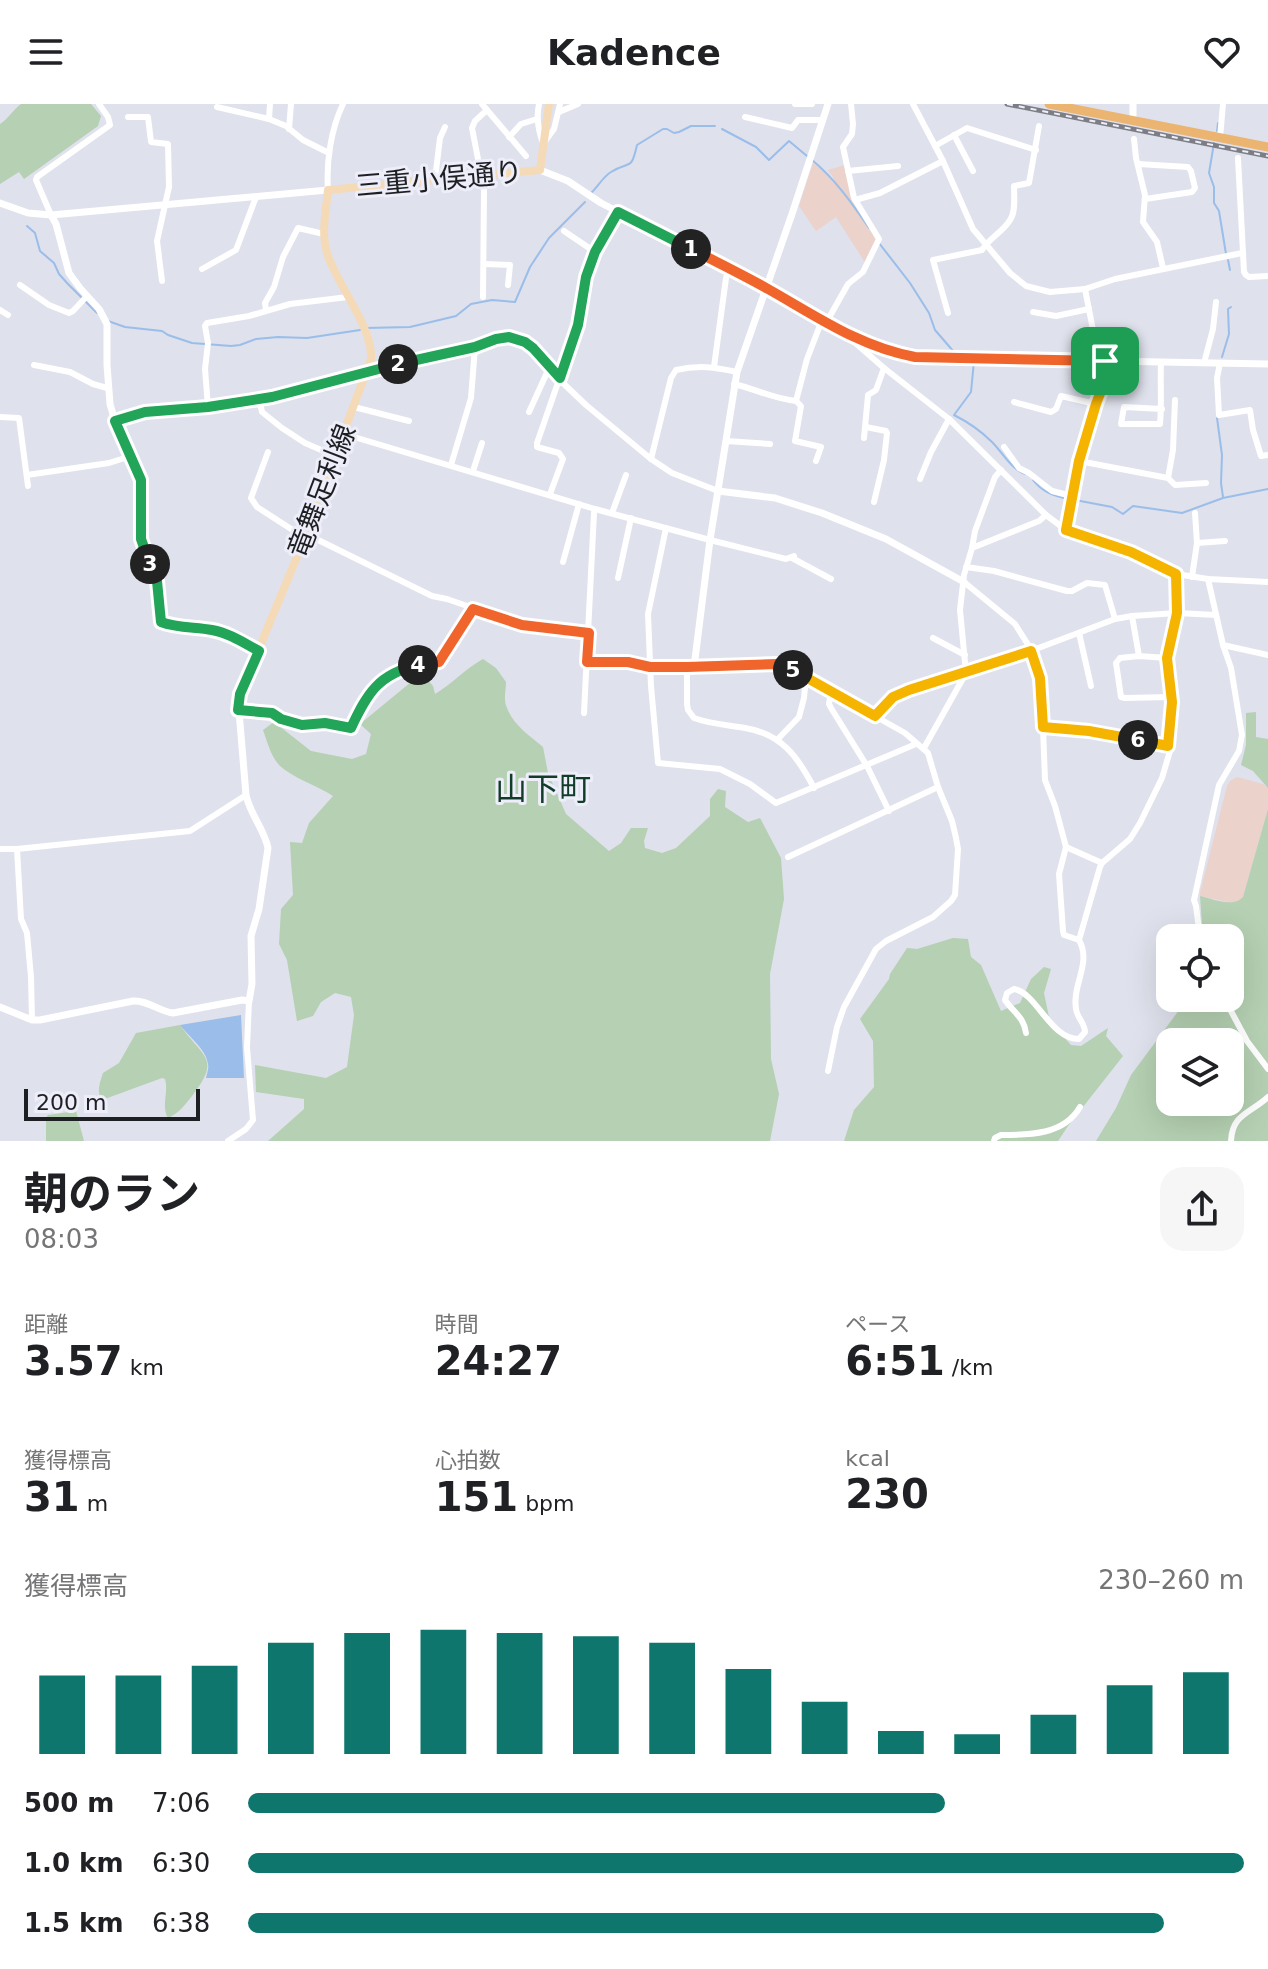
<!DOCTYPE html>
<html lang="ja">
<meta charset="utf-8">
<style>
body{margin:0;font-family:"DejaVu Sans","Noto Sans JP",sans-serif;background:#f6f6f6;color:#202124;height:100vh;display:flex;flex-direction:column;font-size:30px;white-space:nowrap}
*{box-sizing:border-box;margin:0}
p{font-size:26px;color:#757577}
.icon{flex:none;width:44px;height:44px;fill:none;stroke:currentColor;stroke-width:2;stroke-linecap:round;stroke-linejoin:round}
.map{position:relative;height:1037px;overflow:hidden}
.drawer{display:flex;flex-direction:column;background:#fff;flex:1}
.drawer>*{flex:none}
.controls{position:absolute;left:1156px;top:820px;display:grid;gap:16px}
.controls a{display:grid;place-items:center;width:88px;height:88px;border-radius:16px;background:#fff;box-shadow:0 8px 32px #0002;font-size:40px}
.scale{position:absolute;left:24px;bottom:20px;width:176px;box-sizing:border-box;padding-left:8px;border:4px solid #1e1f22;border-top:0;font-size:22px;line-height:28px;white-space:nowrap;color:#1e1f22;-webkit-text-stroke:6px #edeef9;paint-order:stroke}
.pin{position:absolute;display:grid;place-items:center;width:68px;height:68px;color:#fff;margin:-34px;border-radius:16px;box-shadow:0 4px 12px #0006}
.km{position:absolute;width:40px;height:40px;margin:-20px;border-radius:50%;background:#222;color:#fff;font-size:22px;line-height:40px;text-align:center}
.round{display:grid;place-items:center;flex:none;width:84px;height:84px;border-radius:24px;background:#f6f6f6}
.headline{display:flex;align-items:center;justify-content:space-between;height:136px;padding:0 24px}
h1{font-size:44px;font-weight:700;line-height:60px}
.figures{display:grid;grid-template-columns:repeat(3,1fr);gap:12px;height:136px;padding:8px 24px}
.figures div{display:grid;align-content:center}
.figures b{font-size:40px;font-weight:700}
.figures small{font-size:22px;font-weight:400}
.figures p{font-size:22px}
.chart{height:224px;padding:16px 24px}
.chart p{display:flex;justify-content:space-between}
.chart svg{width:100%;height:144px;margin-top:8px;stroke:#0f766e;stroke-width:6}
ul{padding:0 24px;list-style:none;font-size:26px}
li{display:grid;grid-template-columns:128px 96px 1fr;align-items:center;height:60px}
li i{height:20px;border-radius:10px;background:#0f766e}
header{display:flex;justify-content:space-between;align-items:center;height:104px;padding:0 24px;background:#fff;font-size:36px;font-weight:700}
.map>svg:first-child{display:block}
.industrial{fill:#ebd2cb}
.green{fill:#b5d0b2;fill-rule:evenodd}
.water{fill:#9abee9}
.lines{fill:none;stroke-linecap:round;stroke-linejoin:round}
.stream{stroke:#9abee9;stroke-width:2}
.minor{stroke:#fff;stroke-width:6}
.tertiary{stroke:#fff;stroke-width:7}
.secondary{stroke:#f5dab8;stroke-width:8}
.primary{stroke:#ebb471;stroke-width:9}
.rail-casing{stroke:#7d7e85;stroke-width:5}
.rail{stroke:#edeef9;stroke-width:2;stroke-dasharray:6;stroke-linecap:butt}
.split-1-casing{stroke:#fff;stroke-width:16}
.split-2-casing{stroke:#fff;stroke-width:16}
.split-3-casing{stroke:#fff;stroke-width:16}
.split-4-casing{stroke:#fff;stroke-width:16}
.split-5-casing{stroke:#fff;stroke-width:16}
.split-6-casing{stroke:#fff;stroke-width:16}
.split-7-casing{stroke:#fff;stroke-width:16}
.split-1{stroke:#f0652b;stroke-width:10}
.split-2{stroke:#22a559;stroke-width:10}
.split-3{stroke:#22a559;stroke-width:10}
.split-4{stroke:#22a559;stroke-width:10}
.split-5{stroke:#f0652b;stroke-width:10}
.split-6{stroke:#f5b400;stroke-width:10}
.split-7{stroke:#f5b400;stroke-width:10}
.labels{text-anchor:middle;dominant-baseline:central;stroke-width:6;stroke-linejoin:round;paint-order:stroke}
.street-label{font-size:28px;fill:#1e1f22;stroke:#edeef9}
.quarter-label{font-size:32px;fill:#113c28;stroke:#edeef9}
</style>
<header><svg class="icon" aria-label="menu" viewBox="0 0 24 24"><path d="M4 6h16M4 12h16M4 18h16"/></svg>Kadence<svg class="icon" aria-label="heart" viewBox="0 0 24 24"><path d="M12 20l-8-8c-3-5 5-10 8-4 3-6 11-1 8 4z"/></svg></header>
<div class="map">
<svg width="1268" height="1037" viewBox="0 0 1268 1037">
<rect width="100%" height="100%" fill="#dfe1ec"/>
<g class="industrial">
<polygon points="813,59 829,71 832,78 834,77 833,73 828,66 845,61 854,99 877,135 866,160 836,113 816,127 799,102"/>
<polygon points="1237,673 1263,680 1268,684 1268,705 1243,793 1239,798 1233,799 1200,792 1200,789 1227,682 1230,677"/>
</g>
<g class="green">
<path d="M21 0H91L101 12 98 22 24 75 19 68 0 80V20C9 14 13 6 21 0Z"/>
<path d="M483 555 496 564 506 578C506 586 503 596 507 604 513 621 530 632 543 643L548 669 566 710 609 747 621 739 631 724H648L644 737 645 744 662 749 676 744 710 712V695L718 685 726 687 725 703 748 718 760 714 781 754 784 795 770 870 771 955 779 990 770 1037H268L304 1005V995L256 988 255 961 326 974 347 963 354 911 351 893 335 889 321 898 313 912 297 917 287 856 279 840 281 805 293 791 290 738 302 739 309 719 333 692C318 682 293 674 280 662 271 653 267 637 263 626L274 618 311 647 352 655 366 650 371 630 360 620 422 569 433 582 435 590C452 580 465 565 483 555Z"/>
<polygon points="1256,608 1256,633 1268,635 1268,684 1253,667 1241,661 1246,641 1246,609"/>
<path d="M1268 705V1037H1096L1116 1004 1131 971 1188 894H1230V834H1203L1200 792C1213 795 1233 804 1243 793ZM1170 938H1230V998H1170Z"/>
<polygon points="953,834 968,835 971,853 981,861 1001,907 1020,899 1031,875 1044,863 1051,865 1044,889 1050,918 1071,941 1081,942 1108,924 1106,932 1123,952 1068,1022 1058,1037 844,1037 854,1006 874,983 873,937 860,915 889,875 890,870 907,844 917,845"/>
<path d="M180 921C203 954 222 954 192 992 184 1002 179 1009 168 1014 161 1001 169 988 165 975L162 974 102 996C96 988 100 978 103 969L119 959 136 929Z"/>
<polygon points="76,1007 84,1037 46,1037 46,1014 48,1011"/>
</g>
<path class="water" d="M241 911 244 974H206C207 969 209 965 208 960 206 945 189 933 180 921Z"/>
<g class="lines">
<g class="stream">
<polyline points="722,25 756,43 769,56 789,37 807,52"/>
<polyline points="1217,27 1218,19"/>
<polyline points="1214,39 1209,69 1214,83 1214,99 1219,107 1226,150"/>
<path d="M812 56C835 75 851 98 869 124"/>
<path d="M592 88C598 82 604 72 611 68 630 56 631 68 637 41L663 25H667L674 29 679 28 691 22H715"/>
<polyline points="27,122 35,129 40,147 54,159 59,170 68,180 97,209"/>
<polyline points="879,139 910,179 929,209 935,226 954,248 973,249 973,250"/>
<polyline points="1228,156 1230,166"/>
<polyline points="108,217 125,223 162,227 168,231 192,239 231,242 240,241 256,235 278,233 307,234 360,226"/>
<polyline points="366,224 410,223 456,212 471,200 492,196 515,198 530,163 549,134 585,98"/>
<polyline points="1222,253 1229,230 1228,205 1231,203"/>
<path d="M974 257 971 288 954 311C968 318 981 327 992 338 1003 349 1010 364 1025 370"/>
<polyline points="1217,314 1222,351 1221,379 1223,393"/>
<path d="M1033 376C1042 388 1054 392 1068 395"/>
<polyline points="1075,396 1112,403 1123,410 1133,402 1182,409 1223,394 1268,385"/>
</g>
<g class="minor">
<polyline points="482,0 526,52"/>
<path d="M539 0C536 14 538 26 543 39"/>
<polyline points="795,0 812,0"/>
<polyline points="913,0 943,57 973,125 1010,169 1026,182 1050,188 1085,185 1115,175 1242,149"/>
<polyline points="217,3 269,15 286,22 303,36 329,49"/>
<polyline points="559,8 578,0"/>
<polyline points="128,13 148,13 151,38 168,40 169,83 157,137 162,177"/>
<polyline points="745,13 792,24 798,16 823,16"/>
<polyline points="269,15 270,0"/>
<polyline points="289,25 291,0"/>
<polyline points="954,31 973,67"/>
<polyline points="509,33 521,20 537,15"/>
<polyline points="1220,34 1223,0"/>
<polyline points="1134,35 1136,54 1145,91 1143,118 1157,138 1163,164"/>
<polyline points="543,40 554,25 560,0"/>
<polyline points="935,42 967,24 1036,46"/>
<polyline points="1238,54 1244,168 1246,171 1249,173 1268,172"/>
<polyline points="1138,60 1188,63 1191,67 1195,84 1192,88 1145,95"/>
<polyline points="848,67 898,62"/>
<polyline points="435,75 440,34 445,23"/>
<path d="M328 86C326 58 331 25 343 0"/>
<polyline points="855,96 880,89 943,57"/>
<polyline points="51,111 36,76 37,73 110,21 108,13 99,0"/>
<polyline points="564,127 595,148"/>
<polyline points="484,160 510,161 508,181"/>
<polyline points="202,165 236,146 256,93"/>
<polyline points="20,181 49,201 69,209 73,207 87,192"/>
<polyline points="1085,185 1093,226 1105,257"/>
<polyline points="483,193 484,86 472,24 475,17 487,6"/>
<polyline points="0,206 8,211"/>
<polyline points="266,206 265,199 274,183 283,153 298,124 324,130"/>
<polyline points="1033,208 1056,212 1089,205"/>
<path d="M948 209 933 156 982 146C989 134 1003 128 1010 116 1016 108 1014 92 1014 82L1029 79 1039 22"/>
<polyline points="826,219 848,180 863,168 879,135 854,94 843,43 852,30 853,20 851,0"/>
<polyline points="845,230 884,264 949,315 1046,411 1066,426 1131,448 1176,470 1208,475 1268,478"/>
<path d="M1161 258C1160 279 1162 299 1160 320H1121L1124 303 1162 305"/>
<polyline points="1204,259 1213,225 1216,198"/>
<polyline points="1220,259 1217,274 1219,311 1250,306 1253,326 1261,352 1268,351"/>
<polyline points="34,261 70,268 93,280 107,284"/>
<polyline points="714,263 726,174 729,164"/>
<path d="M734 280C755 285 775 295 796 297L807 255 822 216"/>
<polyline points="259,295 262,308 282,324 305,339 335,352"/>
<polyline points="796,297 801,302 795,337 821,343 816,357"/>
<polyline points="1014,298 1051,308 1056,305 1061,292 1096,300"/>
<polyline points="208,303 205,265 208,239 205,222 207,219 249,212 290,200 348,193"/>
<polyline points="354,303 409,317"/>
<polyline points="529,308 550,262"/>
<polyline points="0,313 19,314 28,382"/>
<polyline points="115,317 145,308 208,303 272,293 368,267 475,243 502,234 509,233 525,238 533,244 565,281 586,301 651,355 672,369 718,387"/>
<polyline points="866,323 886,327 887,329 884,356 874,398"/>
<polyline points="344,330 595,405 710,436 786,455 794,452"/>
<polyline points="864,334 868,291 876,286 884,264"/>
<polyline points="726,337 770,340"/>
<polyline points="1004,343 1019,364 1029,369 1052,387 1072,392"/>
<polyline points="268,348 251,394 257,403 305,434"/>
<path d="M651 355 671 274 676 266C699 261 714 263 737 268"/>
<polyline points="1079,357 1168,374 1173,346 1175,296"/>
<polyline points="451,361 471,294 475,243"/>
<polyline points="473,367 482,339"/>
<polyline points="27,371 109,359 131,352"/>
<polyline points="1168,374 1175,381 1206,379"/>
<polyline points="920,375 931,348 949,315"/>
<polyline points="550,390 563,355 559,349 537,343 537,339 578,221 586,173 595,148 618,108"/>
<polyline points="612,409 626,371"/>
<polyline points="666,424 648,510 651,582 658,659 720,665 750,680 776,699 916,640"/>
<polyline points="1066,426 1079,357 1111,257"/>
<polyline points="306,430 432,492 447,495 522,521 589,529"/>
<polyline points="1197,439 1225,437"/>
<polyline points="972,444 975,427 995,373 1001,366"/>
<polyline points="792,454 831,475"/>
<polyline points="563,458 579,400"/>
<polyline points="966,463 994,467 1067,487 1072,487 1087,479 1105,481 1115,515"/>
<polyline points="1192,473 1197,439 1195,409"/>
<polyline points="618,474 631,414"/>
<polyline points="964,478 1015,520 1027,539 1036,559 1040,574 1042,598 1045,676 1055,702 1066,743 1059,770 1063,827 1064,831 1079,836"/>
<polyline points="1132,512 1139,552"/>
<polyline points="1079,529 1091,582"/>
<polyline points="933,534 965,551"/>
<polyline points="1223,541 1268,551"/>
<polyline points="1167,554 1139,552 1120,554 1116,559 1121,593 1125,594 1170,593"/>
<polyline points="587,558 628,558 650,563 687,563 776,560 786,562 905,629 928,649 938,683 952,717 956,734 958,745 955,791 951,797 933,813 886,837 876,845 844,903 837,923 828,967"/>
<path d="M687 563V600L688 606 694 614C710 620 728 621 745 624 782 630 798 653 814 684"/>
<polyline points="831,587 829,600 831,604 867,662 889,707"/>
<path d="M238 606 272 609 281 615 302 621 325 619 351 624C357 611 362 594 373 584 390 568 416 560 439 558L473 505"/>
<polyline points="584,609 594,409 595,405"/>
<polyline points="875,612 893,593 909,586 1028,548 1115,515 1132,512 1177,509 1216,511"/>
<polyline points="1043,623 1089,627 1168,642"/>
<polyline points="777,636 799,613 804,594 806,573"/>
<polyline points="924,644 966,569 960,506 964,471 972,444 1039,417 1046,411"/>
<polyline points="1066,743 1102,759"/>
<polyline points="0,745 17,745 190,727 246,691"/>
<polyline points="17,745 21,815 27,829 31,873 32,916"/>
<polyline points="788,753 938,683"/>
<polyline points="1200,834 1196,802 1194,796 1219,681 1239,647 1242,631 1231,564 1223,541 1208,475"/>
<path d="M1188 894C1196 905 1205 899 1216 894"/>
<polyline points="1224,894 1247,937 1268,965"/>
<path d="M1026 929C1024 913 1013 908 1005 896L1007 889 1014 885C1037 889 1050 935 1079 935L1085 928C1085 919 1077 914 1076 905 1072 880 1092 859 1079 836L1100 763 1102 759 1130 735 1140 719 1162 674 1170 647 1168 642 1172 598 1167 568V554L1177 509 1176 470"/>
<polyline points="228,1037 246,1025 253,1016 247,944 249,897"/>
<path d="M994 1037 995 1034 1001 1031C1029 1031 1064 1031 1080 1003"/>
<path d="M1231 1037C1232 1010 1251 1009 1268 993"/>
</g>
<g class="tertiary">
<polyline points="1133,17 1133,0"/>
<polyline points="540,66 568,77 601,99 767,184 845,230 897,249 915,253 954,254 1268,260"/>
<polyline points="0,99 28,109 51,111 328,86"/>
<polyline points="51,111 56,120 69,169 80,184 99,205 107,220 107,261 110,300 115,317 141,376 141,435 157,477 161,518 171,521 214,526 259,547"/>
<polyline points="718,387 775,394 822,409 886,435 964,478"/>
<polyline points="694,563 710,436 737,268 792,110 828,0"/>
<path d="M0 903 32 916H40L133 897C148 896 158 907 173 909L242 896 249 897 252 880 251 832 259 805 268 744C264 725 250 710 246 691L238 595"/>
</g>
<path class="secondary" d="M238 595 299 448 371 255C373 223 337 181 327 149 321 129 326 106 328 86L540 66 549 0"/>
<polyline class="primary" points="1049,0 1268,43"/>
<g class="rail-casing">
<polyline id="rail" points="1007,0 1268,52"/>
</g>
<use href="#rail" class="rail"/>
</g>
<g class="lines">
<g class="split-1-casing">
<path id="split-1" d="M691 145C717 158 743 171 768 185 816 212 860 243 915 253L1105 257"/>
</g>
<g class="split-2-casing">
<polyline id="split-2" points="398,260 475,243 496,235 509,233 525,238 533,244 560,274 578,221 586,173 595,148 618,108 691,145"/>
</g>
<g class="split-3-casing">
<polyline id="split-3" points="150,460 141,435 141,376 115,317 145,308 208,303 272,293 398,260"/>
</g>
<g class="split-4-casing">
<path id="split-4" d="M150 460 157 477 161 518C177 524 195 523 212 526 229 529 244 539 259 547L240 590 238 606 272 609 281 615 302 621 325 619 351 624C367 590 378 570 418 561"/>
</g>
<g class="split-5-casing">
<polyline id="split-5" points="418,561 439,558 473,505 522,521 589,529 587,558 628,558 650,563 687,563 776,560 793,566"/>
</g>
<g class="split-6-casing">
<polyline id="split-6" points="793,566 875,612 893,593 909,586 1031,547 1040,574 1043,623 1089,627 1138,636"/>
</g>
<g class="split-7-casing">
<polyline id="split-7" points="1105,257 1111,257 1111,261 1096,300 1079,357 1066,426 1131,448 1176,470 1177,509 1167,554 1172,598 1168,642 1138,636"/>
</g>
<use href="#split-1" class="split-1"/>
<use href="#split-2" class="split-2"/>
<use href="#split-3" class="split-3"/>
<use href="#split-4" class="split-4"/>
<use href="#split-5" class="split-5"/>
<use href="#split-6" class="split-6"/>
<use href="#split-7" class="split-7"/>
</g>
<g class="labels">
<g class="street-label">
<text transform="translate(439 75) rotate(-5)">三重小俣通り</text>
<text transform="translate(322 387) rotate(-69)">竜舞足利線</text>
</g>
<g class="quarter-label">
<text x="543" y="685">山下町</text>
</g>
</g>
</svg>
<div class="controls">
<a><svg class="icon" aria-label="locate" viewBox="0 0 24 24"><circle cx="12" cy="12" r="6"/><path d="M12 2v4M12 18v4M2 12h4M18 12h4"/></svg></a>
<a><svg class="icon" aria-label="layers" viewBox="0 0 24 24"><path d="M12 4l9 5-9 5-9-5zM3 14l9 5 9-5"/></svg></a>
</div>
<div class="scale">200 m</div>
<div class="pin" style="left:1105px;top:257px;background:#1e9e55"><svg class="icon" aria-label="arrive" viewBox="0 0 24 24"><path d="M6 21V4h12l-3 4 3 4H6"/></svg></div>
<b class="km" style="left:691px;top:145px">1</b>
<b class="km" style="left:398px;top:260px">2</b>
<b class="km" style="left:150px;top:460px">3</b>
<b class="km" style="left:418px;top:561px">4</b>
<b class="km" style="left:793px;top:566px">5</b>
<b class="km" style="left:1138px;top:636px">6</b>
</div>
<section class="drawer">
<div class="headline"><div><h1>朝のラン</h1><p>08:03</p></div><a class="round"><svg class="icon" aria-label="share" viewBox="0 0 24 24"><path d="M12 15V3M7 8l5-5 5 5M5 13v7h14v-7"/></svg></a></div>
<div class="figures">
<div><p>距離</p><b>3.57<small> km</small></b></div>
<div><p>時間</p><b>24:27</b></div>
<div><p>ペース</p><b>6:51<small> /km</small></b></div>
</div>
<div class="figures">
<div><p>獲得標高</p><b>31<small> m</small></b></div>
<div><p>心拍数</p><b>151<small> bpm</small></b></div>
<div><p>kcal</p><b>230</b></div>
</div>
<div class="chart"><p><span>獲得標高</span>230–260 m</p>
<svg viewBox="0 0 160 44" preserveAspectRatio="none"><path d="M5 44V20M15 44V20M25 44V17M35 44V10M45 44V7M55 44V6M65 44V7M75 44V8M85 44V10M95 44V18M105 44V28M115 44V37M125 44V38M135 44V32M145 44V23M155 44V19"/></svg>
</div>
<ul>
<li><b>500 m</b>7:06<i style="width:70%"></i></li>
<li><b>1.0 km</b>6:30<i style="width:100%"></i></li>
<li><b>1.5 km</b>6:38<i style="width:92%"></i></li>
</ul>
</section>
